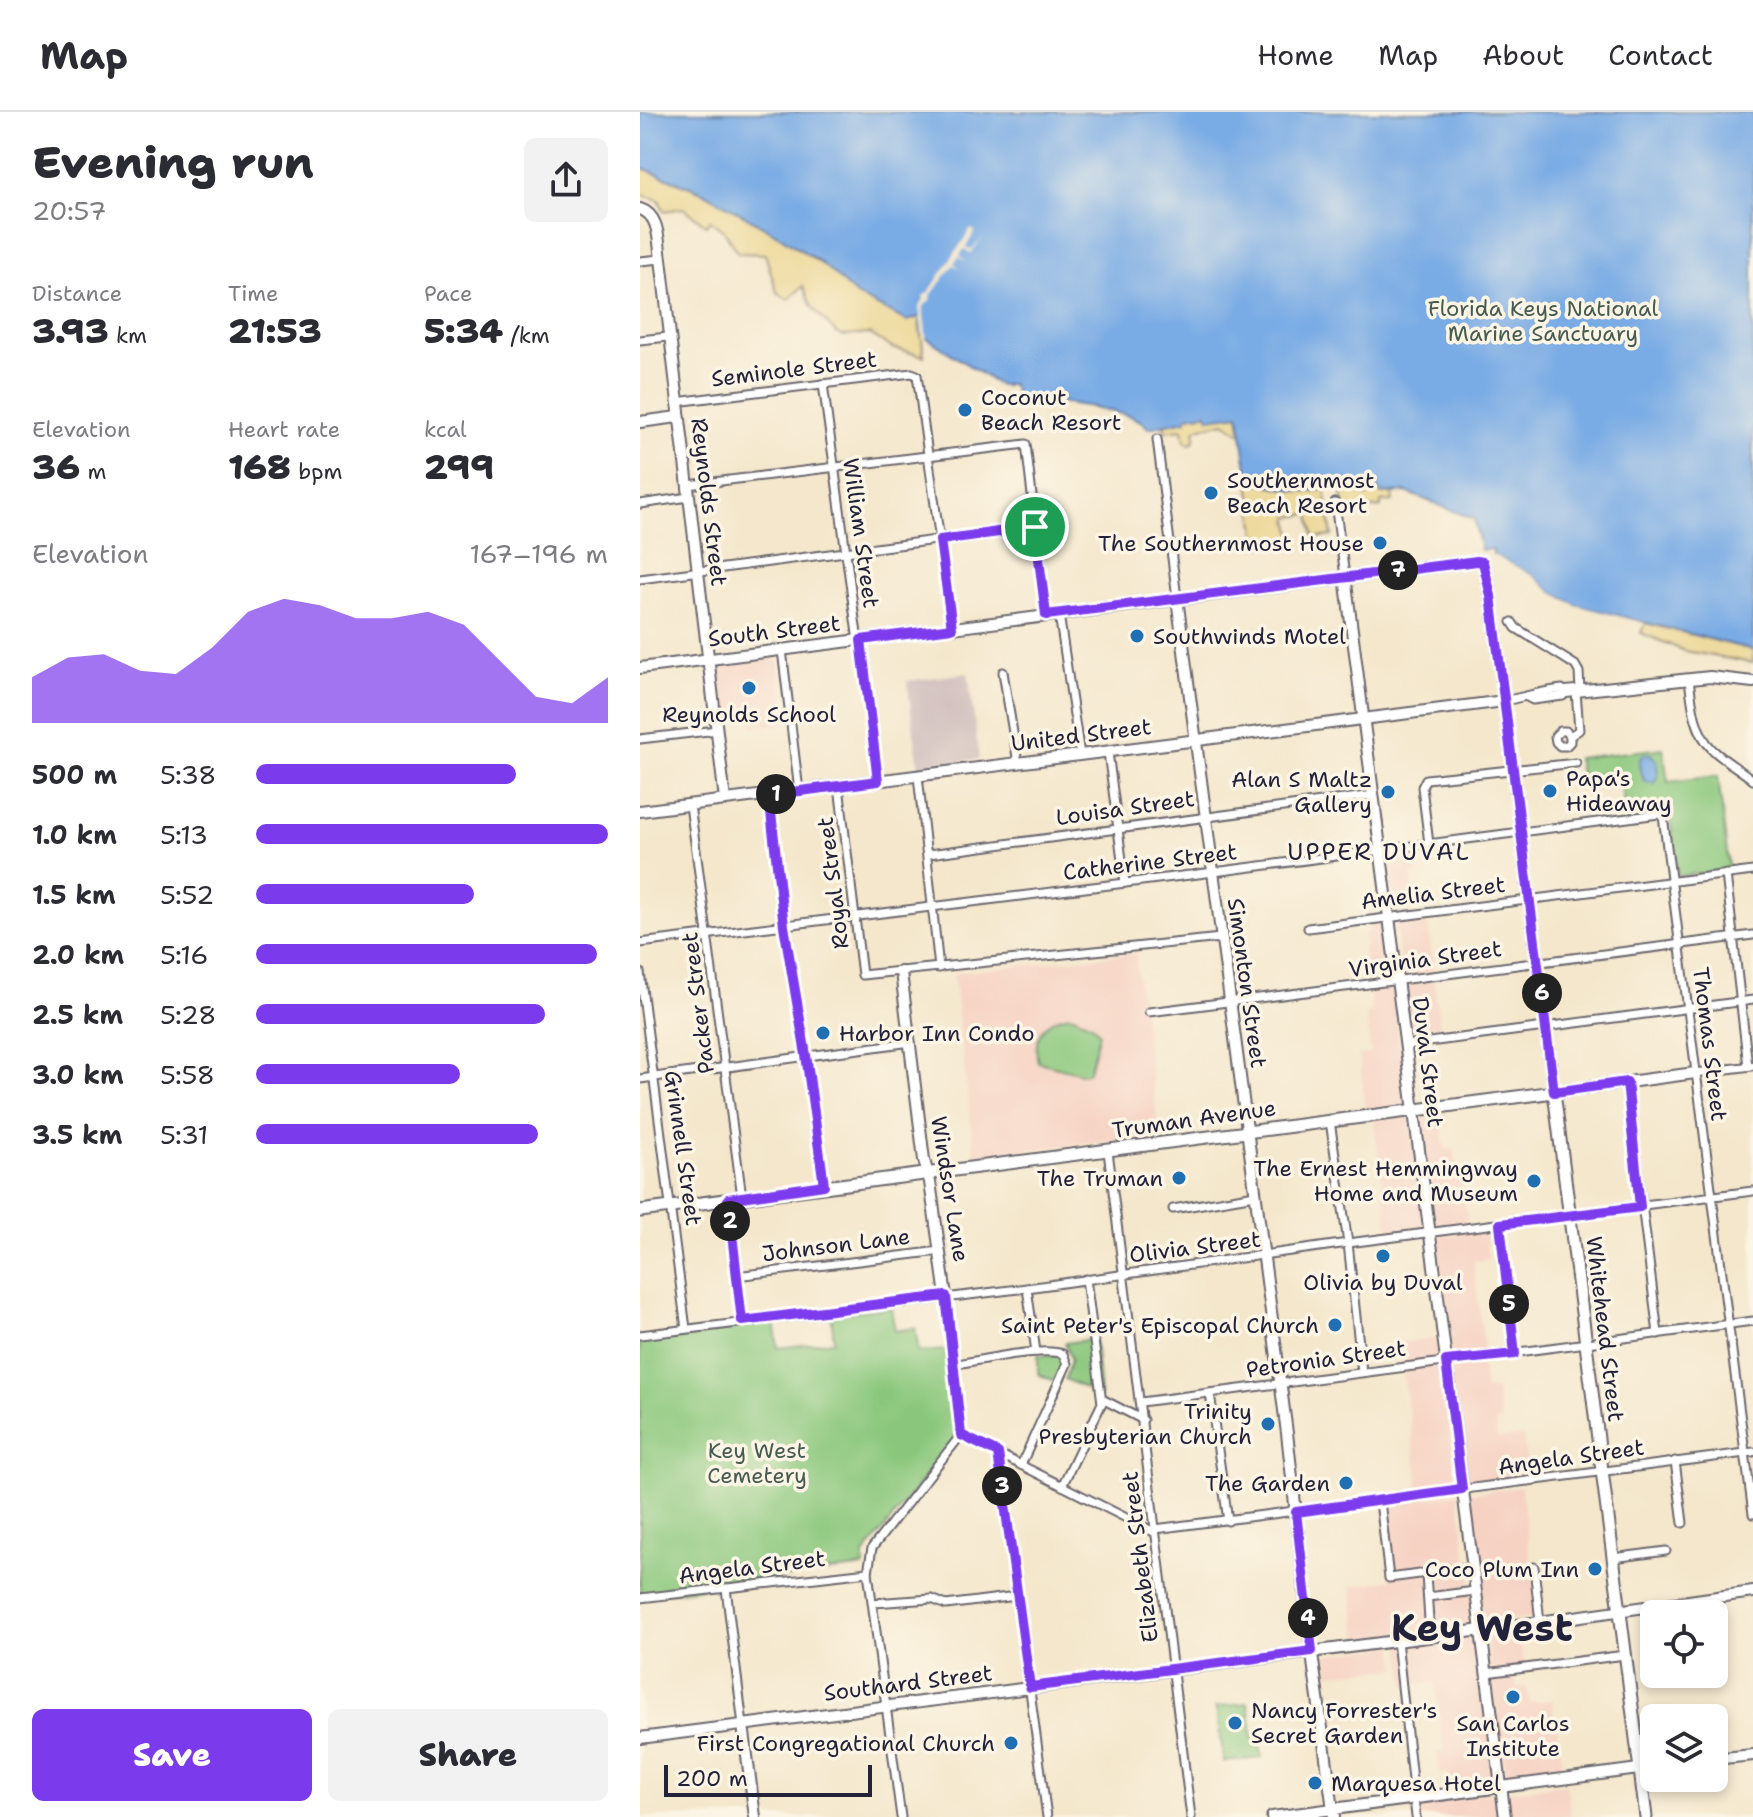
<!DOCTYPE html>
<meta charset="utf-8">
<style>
body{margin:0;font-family:"Shantell Sans",sans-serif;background:#f2f2f3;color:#2b2b33;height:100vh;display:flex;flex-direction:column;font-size:30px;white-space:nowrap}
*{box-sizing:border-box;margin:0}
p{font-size:26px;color:#7c7c81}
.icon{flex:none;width:44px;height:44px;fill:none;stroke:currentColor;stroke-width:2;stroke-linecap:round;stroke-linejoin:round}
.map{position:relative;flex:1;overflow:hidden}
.panel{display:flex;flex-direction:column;background:#fff;width:640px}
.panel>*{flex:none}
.controls{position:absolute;left:1000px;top:1488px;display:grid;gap:16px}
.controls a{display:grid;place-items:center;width:88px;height:88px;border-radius:12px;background:#fff;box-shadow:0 4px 12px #0003;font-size:40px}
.scale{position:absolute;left:24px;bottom:20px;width:208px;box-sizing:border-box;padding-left:8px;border:4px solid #22223b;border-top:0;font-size:22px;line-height:28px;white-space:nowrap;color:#22223b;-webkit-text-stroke:6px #fcf5e5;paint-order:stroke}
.pin{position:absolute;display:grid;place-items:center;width:68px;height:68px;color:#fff;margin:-34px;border:4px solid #fff;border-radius:50%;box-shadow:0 2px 8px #0007}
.km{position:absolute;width:40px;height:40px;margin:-20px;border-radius:50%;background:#222;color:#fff;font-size:22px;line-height:40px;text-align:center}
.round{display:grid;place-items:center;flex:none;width:84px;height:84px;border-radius:12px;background:#f2f2f3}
.head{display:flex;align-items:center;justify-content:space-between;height:136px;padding:0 32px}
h1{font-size:44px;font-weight:800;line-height:60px}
.stats{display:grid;grid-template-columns:repeat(3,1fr);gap:12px;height:136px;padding:8px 32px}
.stats div{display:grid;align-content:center}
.stats b{font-size:34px;font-weight:800}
.stats small{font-size:22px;font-weight:400}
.stats p{font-size:22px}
.chart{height:224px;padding:16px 32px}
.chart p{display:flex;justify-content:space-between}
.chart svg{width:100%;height:144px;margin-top:8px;fill:#7c3aed;opacity:.7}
.cta{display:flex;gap:16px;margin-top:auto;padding:16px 32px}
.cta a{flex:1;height:92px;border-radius:12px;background:#7c3aed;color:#fff;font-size:32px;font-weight:800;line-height:92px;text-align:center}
.cta a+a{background:#f2f2f3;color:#2b2b33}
ul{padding:0 32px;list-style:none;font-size:26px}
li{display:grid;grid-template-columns:128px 96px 1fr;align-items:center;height:60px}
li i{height:20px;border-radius:10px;background:#7c3aed}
header{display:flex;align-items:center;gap:48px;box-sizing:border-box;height:112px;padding:0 40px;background:#fff;border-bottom:2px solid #e1e1e2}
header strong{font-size:38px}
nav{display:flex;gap:44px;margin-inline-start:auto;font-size:28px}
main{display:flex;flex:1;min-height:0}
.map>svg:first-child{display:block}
.built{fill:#f6d2c3}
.industrial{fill:#d1bfbd}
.green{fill:#8ac77c;stroke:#56745c;stroke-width:2}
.sand{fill:#eeda9e;stroke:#887e6c;stroke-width:2}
.water{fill:#79abe5;stroke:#4e6690;stroke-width:2}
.pier{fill:#f4e7cc}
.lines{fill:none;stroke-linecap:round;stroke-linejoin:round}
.street-casing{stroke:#6c676e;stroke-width:11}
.secondary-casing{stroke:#6c676e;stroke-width:14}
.primary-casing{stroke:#6c676e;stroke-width:15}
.street{stroke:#fff;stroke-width:7}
.secondary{stroke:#fff;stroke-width:10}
.primary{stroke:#fff;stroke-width:11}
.route-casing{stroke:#fff;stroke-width:16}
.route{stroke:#7c3aed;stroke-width:10}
.poi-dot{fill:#1f6fb2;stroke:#fcf5e5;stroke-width:3}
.labels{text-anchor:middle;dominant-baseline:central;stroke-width:7;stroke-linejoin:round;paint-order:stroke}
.park-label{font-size:22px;fill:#465c52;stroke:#fcf5e5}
.street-label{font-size:22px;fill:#22223b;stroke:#fcf5e5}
.poi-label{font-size:22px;fill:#22223b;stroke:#fcf5e5;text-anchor:end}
.neighbourhood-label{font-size:24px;letter-spacing:2px;fill:#22223b;stroke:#fcf5e5}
.town-label{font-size:38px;font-weight:bold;fill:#22223b;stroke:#fcf5e5}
</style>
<header>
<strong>Map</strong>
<nav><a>Home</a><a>Map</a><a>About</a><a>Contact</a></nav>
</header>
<main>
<section class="panel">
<div class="head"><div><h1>Evening run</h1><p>20:57</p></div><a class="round"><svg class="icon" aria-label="share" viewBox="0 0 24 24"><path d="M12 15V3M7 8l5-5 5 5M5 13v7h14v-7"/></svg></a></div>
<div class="stats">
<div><p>Distance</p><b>3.93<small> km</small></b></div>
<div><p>Time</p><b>21:53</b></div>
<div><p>Pace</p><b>5:34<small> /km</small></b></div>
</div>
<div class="stats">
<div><p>Elevation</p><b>36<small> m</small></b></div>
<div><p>Heart rate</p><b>168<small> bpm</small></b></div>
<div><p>kcal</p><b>299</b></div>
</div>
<div class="chart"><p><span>Elevation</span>167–196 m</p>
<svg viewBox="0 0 160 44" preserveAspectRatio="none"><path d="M0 44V30L10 24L20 23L30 28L40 29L50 21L60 10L70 6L80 8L90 12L100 12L110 10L120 14L130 25L140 36L150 38L160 30V44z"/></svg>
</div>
<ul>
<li><b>500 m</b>5:38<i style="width:74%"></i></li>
<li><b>1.0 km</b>5:13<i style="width:100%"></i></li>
<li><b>1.5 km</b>5:52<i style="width:62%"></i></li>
<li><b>2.0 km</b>5:16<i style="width:97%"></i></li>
<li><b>2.5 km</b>5:28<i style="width:82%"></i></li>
<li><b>3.0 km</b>5:58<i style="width:58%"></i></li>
<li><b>3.5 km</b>5:31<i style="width:80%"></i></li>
</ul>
<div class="cta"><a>Save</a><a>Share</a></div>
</section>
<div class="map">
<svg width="1113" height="1705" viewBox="0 0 1113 1705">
<rect width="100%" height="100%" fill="#fcf5e5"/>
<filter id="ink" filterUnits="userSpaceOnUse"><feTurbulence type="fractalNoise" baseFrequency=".0125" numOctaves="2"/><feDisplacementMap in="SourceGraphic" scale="16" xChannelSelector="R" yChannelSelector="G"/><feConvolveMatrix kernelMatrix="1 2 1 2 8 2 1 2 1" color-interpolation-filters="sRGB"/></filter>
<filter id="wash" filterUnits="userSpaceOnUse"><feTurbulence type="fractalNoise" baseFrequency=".006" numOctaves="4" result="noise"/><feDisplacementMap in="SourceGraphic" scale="32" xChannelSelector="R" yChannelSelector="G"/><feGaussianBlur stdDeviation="1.8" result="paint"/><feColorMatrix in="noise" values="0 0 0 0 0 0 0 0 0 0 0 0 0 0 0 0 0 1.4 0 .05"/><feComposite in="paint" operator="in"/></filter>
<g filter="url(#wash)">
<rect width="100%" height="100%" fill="#f4e7cc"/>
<g class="built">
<polygon points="138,543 147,611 112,615 109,600 79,604 72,551"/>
<polygon points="774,739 777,763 771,764 773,782 780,782 782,797 757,801 750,744"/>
<polygon points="787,803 794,862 762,865 755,807"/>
<polygon points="743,806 750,865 727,868 723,834 726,834 724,821 729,820 728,809"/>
<polygon points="495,841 519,1022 335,1045 313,861"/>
<polygon points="794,869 800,914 770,918 764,873"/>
<polygon points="752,874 768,996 726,1001 719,943 731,941 726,902 732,901 729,877"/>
<polygon points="806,997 808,1014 802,1016 805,1037 814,1037 816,1051 820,1051 828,1114 793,1118 779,1001"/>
<polygon points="770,1003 784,1120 749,1125 734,1007"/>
<polygon points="845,1118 848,1147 833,1149 845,1243 810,1247 794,1124"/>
<polygon points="797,1226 817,1376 780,1381 759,1231"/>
<polygon points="841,1249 845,1278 856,1277 861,1308 855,1309 857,1327 883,1324 889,1366 825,1374 809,1253"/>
<polygon points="881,1375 898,1505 844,1512 826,1382"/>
<polygon points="818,1382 836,1513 718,1529 711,1474 751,1468 742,1392"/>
<polygon points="879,1517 884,1554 850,1558 845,1521"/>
<polygon points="837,1522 857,1672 810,1678 807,1661 800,1662 797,1640 804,1639 795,1570 765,1573 760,1532"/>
<polygon points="754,1534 758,1556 680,1562 678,1544"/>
<polygon points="874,1561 876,1575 887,1575 890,1591 912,1588 924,1662 866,1669 851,1562"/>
<polygon points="926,1672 931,1705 869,1705 865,1680"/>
<polygon points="857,1680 860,1705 778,1705 776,1690"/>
</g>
<polygon class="industrial" points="328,561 339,647 279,655 267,569"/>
<g class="green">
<polygon points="1023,636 1028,670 1078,664 1089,758 1038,764 1029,697 986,701 980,672 943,677 937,646"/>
<path d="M431 903 452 912 459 921 449 959 444 962 398 950C392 924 405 906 431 903Z"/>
<polygon points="251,1196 255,1219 275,1216 279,1240 306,1238 316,1319 314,1327 224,1443 224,1455 0,1484 0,1226 134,1209 138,1236 194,1229 191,1202"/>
<polygon points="455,1227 460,1284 425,1267 431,1247 425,1231"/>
<polygon points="398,1243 420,1244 424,1251 416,1270 398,1262"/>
<polygon points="608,1591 613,1626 619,1626 622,1646 584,1650 576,1595"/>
</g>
<g class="sand">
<polygon points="0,55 65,81 138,123 193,160 279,205 284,244 252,236 230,222 202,224 196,221 172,195 163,174 148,188 137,180 125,142 98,141 85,120 70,108 66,113 44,96 24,99 19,88 0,82"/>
<polygon points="568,301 600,302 603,323 585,310 558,316 555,319 555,328 550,332 545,329 543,317 525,319 524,311 547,308 547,304"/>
<polygon points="609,369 656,379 685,377 692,424 674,426 670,402 649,405 653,429 618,435"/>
<polygon points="701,373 708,377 737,374 741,382 752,381 753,389 741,390 741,395 705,399"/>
<polygon points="1005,511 1113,538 1113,551 1045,539 1001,521"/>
</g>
<g class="water">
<polygon points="0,0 1113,0 1113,538 936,493 913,481 891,462 853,443 853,437 841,438 834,407 766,380 741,382 737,374 731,374 727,384 701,373 676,379 656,379 609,369 599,302 569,306 567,301 547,304 547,308 508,316 503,310 490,304 453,295 393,286 378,288 372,272 360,274 281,222 279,205 267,209 217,184 180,150 138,123 65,81 0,55"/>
<path d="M1004 642H1010L1017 648 1018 663 1015 671 1005 670C1001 661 995 649 1004 642Z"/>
</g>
<g class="pier">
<polygon points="331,117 335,119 326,135 331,138 343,125 331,141 324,137 320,143 325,149 319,145 314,151 320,156 313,153 292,182 290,188 283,195 287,232 283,229 279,195 284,187 283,184 289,180"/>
<polygon points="853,443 891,462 913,481 936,493 1005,511 1003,515 934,496 911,485 889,465 853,448"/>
</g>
</g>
<g filter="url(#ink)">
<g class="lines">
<g class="street-casing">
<g id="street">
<polyline points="0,149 21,147"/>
<polyline points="0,228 28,225"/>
<polyline points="183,272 217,522 221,528 238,669"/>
<polyline points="36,290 272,261 277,263 312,516"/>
<polyline points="517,327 537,486"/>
<polyline points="48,373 386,332 406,503"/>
<polyline points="695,391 705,464"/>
<polyline points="0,392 49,385"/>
<polyline points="0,467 395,415"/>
<polyline points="419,502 440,643"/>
<polyline points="872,510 876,516 935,553 939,560 940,578"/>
<polyline points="142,538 159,679"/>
<polyline points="363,560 378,651"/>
<path d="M1049 567C1052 591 1054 619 1072 637 1084 649 1100 657 1113 668"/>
<polyline points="887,585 893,588 923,584 926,580"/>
<path d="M864 589C884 585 902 579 922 577L926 580"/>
<polyline points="930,624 926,619 920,619 915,624 916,630 920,634 926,634 930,630 930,624 939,618 936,579"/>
<polyline points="0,627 77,618"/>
<polyline points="468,640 485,771"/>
<polyline points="278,664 299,856"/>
<polyline points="199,674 222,863 581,826"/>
<polyline points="129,683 144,814 166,943 184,1073"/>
<polyline points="50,693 102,1085"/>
<polyline points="789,732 782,675 786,667 936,651"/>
<polyline points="289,742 734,683"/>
<polyline points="1086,762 1108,954"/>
<polyline points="668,816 1113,759"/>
<polyline points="0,831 566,761 1019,702 1023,704 1113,1402"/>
<polyline points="0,860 46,1217"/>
<polyline points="509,900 1113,823"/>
<polyline points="766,933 1113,888"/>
<polyline points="1055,961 1112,954"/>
<polyline points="0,967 271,930"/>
<polyline points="987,970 1018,1222"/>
<polyline points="690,1009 708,1131 722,1260"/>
<polyline points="468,1039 551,1705"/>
<polyline points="88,1087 102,1209"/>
<polyline points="533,1097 615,1083"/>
<polyline points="860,1112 875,1242"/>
<polyline points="96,1164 300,1139"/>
<polyline points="387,1176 396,1240"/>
<polyline points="306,1184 321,1323"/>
<polyline points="0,1223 387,1176 708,1131 1113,1079"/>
<path d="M312 1253C336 1249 403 1234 423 1242L427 1252 381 1353"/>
<polyline points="570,1281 588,1409"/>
<polyline points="462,1287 503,1308"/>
<polyline points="501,1290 1113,1209"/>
<polyline points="321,1323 514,1420"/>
<polyline points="358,1341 407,1705"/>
<polyline points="1035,1349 1043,1411"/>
<polyline points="422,1374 462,1291 446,1167"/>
<polyline points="740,1389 749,1466 833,1455"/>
<polyline points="515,1417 1113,1340"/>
<polyline points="973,1446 1026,1439"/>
<polyline points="894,1455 900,1510"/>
<polyline points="786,1462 790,1524"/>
<polyline points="86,1476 103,1613"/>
<polyline points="788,1485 835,1479"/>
<polyline points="0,1486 228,1460"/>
<polyline points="233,1491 292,1487 306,1493 376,1484"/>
<polyline points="757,1528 776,1705"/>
<polyline points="846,1561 985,1543"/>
<polyline points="261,1705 228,1460 232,1436 321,1323"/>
</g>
</g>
<g class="secondary-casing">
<g id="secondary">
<path d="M0 97C20 103 18 129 21 147L85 688"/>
<polyline points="0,310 38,305"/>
<polyline points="705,464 865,1705"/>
<polyline points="537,486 647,1321 670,1527 694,1705"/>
<polyline points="0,556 837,449 843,450 851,484 914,980 1055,961"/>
<polyline points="926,580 1070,565 1113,570"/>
<polyline points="0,699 864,589"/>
<polyline points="261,860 284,1048 290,1070 306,1184"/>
<polyline points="103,1613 115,1705"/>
<polyline points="0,1626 834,1519 1113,1480"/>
<polyline points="1074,1647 1113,1643"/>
<polyline points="632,1705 1014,1655"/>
</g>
</g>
<g class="primary-casing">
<polyline id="primary" points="0,1099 914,980 1006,1705"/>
</g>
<use href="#street" class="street"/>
<use href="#secondary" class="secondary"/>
<use href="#primary" class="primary"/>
</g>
</g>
<g class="lines" filter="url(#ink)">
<g class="route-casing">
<polygon id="route" points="395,415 406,503 837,449 843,450 851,484 914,980 987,970 1000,1095 860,1112 875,1242 806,1249 822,1377 656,1400 672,1539 390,1575 358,1341 321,1323 306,1184 102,1209 88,1087 184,1073 166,943 144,814 129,683 238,669 221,528 312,516 300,428"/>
</g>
<use href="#route" class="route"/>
</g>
<g class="poi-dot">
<circle cx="325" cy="298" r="8"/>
<circle cx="571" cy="381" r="8"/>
<circle cx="740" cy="431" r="8"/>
<circle cx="497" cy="524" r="8"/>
<circle cx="109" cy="576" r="8"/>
<circle cx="910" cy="679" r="8"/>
<circle cx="748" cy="680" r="8"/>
<circle cx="183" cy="921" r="8"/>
<circle cx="539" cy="1066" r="8"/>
<circle cx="894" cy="1069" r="8"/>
<circle cx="743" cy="1144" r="8"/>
<circle cx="695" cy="1213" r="8"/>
<circle cx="628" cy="1312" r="8"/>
<circle cx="706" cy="1371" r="8"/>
<circle cx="955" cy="1457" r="8"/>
<circle cx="873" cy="1585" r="8"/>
<circle cx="595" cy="1611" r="8"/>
<circle cx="371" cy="1631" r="8"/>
<circle cx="675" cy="1671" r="8"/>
</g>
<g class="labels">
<g class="park-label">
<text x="903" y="196">Florida Keys National<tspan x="903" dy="25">Marine Sanctuary</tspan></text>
<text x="117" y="1338">Key West<tspan x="117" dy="25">Cemetery</tspan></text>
</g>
<g class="street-label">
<text transform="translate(154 257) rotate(-7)">Seminole Street</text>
<text transform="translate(69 390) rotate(83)">Reynolds Street</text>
<text transform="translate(221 421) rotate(82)">William Street</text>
<text transform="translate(134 519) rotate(-7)">South Street</text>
<text transform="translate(441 623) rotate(-7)">United Street</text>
<text transform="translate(485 696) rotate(-8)">Louisa Street</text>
<text transform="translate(510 750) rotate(-7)">Catherine Street</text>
<text transform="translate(193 771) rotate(-97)">Royal Street</text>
<text transform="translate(793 781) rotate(-7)">Amelia Street</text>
<text transform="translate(785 847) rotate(-8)">Virginia Street</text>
<text transform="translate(607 871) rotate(82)">Simonton Street</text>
<text transform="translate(58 891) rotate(-97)">Packer Street</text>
<text transform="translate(1070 932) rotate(83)">Thomas Street</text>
<text transform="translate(788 950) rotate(83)">Duval Street</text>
<text transform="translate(554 1007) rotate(-8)">Truman Avenue</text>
<text transform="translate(43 1036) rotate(82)">Grinnell Street</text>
<text transform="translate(310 1077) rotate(81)">Windsor Lane</text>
<text transform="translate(196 1133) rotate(-7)">Johnson Lane</text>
<text transform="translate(555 1135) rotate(-7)">Olivia Street</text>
<text transform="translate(965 1217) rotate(83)">Whitehead Street</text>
<text transform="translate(686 1247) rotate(-8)">Petronia Street</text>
<text transform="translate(931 1345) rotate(-8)">Angela Street</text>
<text transform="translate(500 1445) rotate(-97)">Elizabeth Street</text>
<text transform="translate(112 1455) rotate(-7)">Angela Street</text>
<text transform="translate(268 1571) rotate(-7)">Southard Street</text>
</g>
<g class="poi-label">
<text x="341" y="285" text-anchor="start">Coconut<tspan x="341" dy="25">Beach Resort</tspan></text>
<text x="587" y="368" text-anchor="start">Southernmost<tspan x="587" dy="25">Beach Resort</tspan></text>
<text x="724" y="431">The Southernmost House</text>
<text x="513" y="524" text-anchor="start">Southwinds Motel</text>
<text x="109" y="602" text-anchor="middle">Reynolds School</text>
<text x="926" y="666" text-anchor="start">Papa's<tspan x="926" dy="25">Hideaway</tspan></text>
<text x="732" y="667">Alan S Maltz<tspan x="732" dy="25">Gallery</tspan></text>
<text x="199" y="921" text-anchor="start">Harbor Inn Condo</text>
<text x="878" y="1056">The Ernest Hemmingway<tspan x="878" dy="25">Home and Museum</tspan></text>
<text x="523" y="1066">The Truman</text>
<text x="743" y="1170" text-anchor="middle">Olivia by Duval</text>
<text x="679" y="1213">Saint Peter's Episcopal Church</text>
<text x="612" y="1299">Trinity<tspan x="612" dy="25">Presbyterian Church</tspan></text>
<text x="690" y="1371">The Garden</text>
<text x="939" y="1457">Coco Plum Inn</text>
<text x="611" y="1598" text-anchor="start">Nancy Forrester's<tspan x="611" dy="25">Secret Garden</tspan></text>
<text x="873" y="1611" text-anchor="middle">San Carlos<tspan x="873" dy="25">Institute</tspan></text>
<text x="355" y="1631">First Congregational Church</text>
<text x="691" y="1671" text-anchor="start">Marquesa Hotel</text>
</g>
<g class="neighbourhood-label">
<text x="739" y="740">UPPER DUVAL</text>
</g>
<g class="town-label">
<text x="842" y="1515">Key West</text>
</g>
</g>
</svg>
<div class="controls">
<a><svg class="icon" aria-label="locate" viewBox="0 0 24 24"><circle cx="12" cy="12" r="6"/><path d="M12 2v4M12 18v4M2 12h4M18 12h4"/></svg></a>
<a><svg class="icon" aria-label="layers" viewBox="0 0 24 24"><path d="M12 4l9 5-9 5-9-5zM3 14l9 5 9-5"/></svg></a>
</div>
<div class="scale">200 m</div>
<div class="pin" style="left:395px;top:415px;background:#1e9e55"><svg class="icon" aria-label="arrive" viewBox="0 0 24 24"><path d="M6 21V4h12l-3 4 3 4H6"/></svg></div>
<b class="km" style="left:136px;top:682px">1</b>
<b class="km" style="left:90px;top:1109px">2</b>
<b class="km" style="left:362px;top:1374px">3</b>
<b class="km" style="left:668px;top:1506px">4</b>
<b class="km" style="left:869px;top:1192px">5</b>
<b class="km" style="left:902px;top:881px">6</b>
<b class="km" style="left:758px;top:458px">7</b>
</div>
</main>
